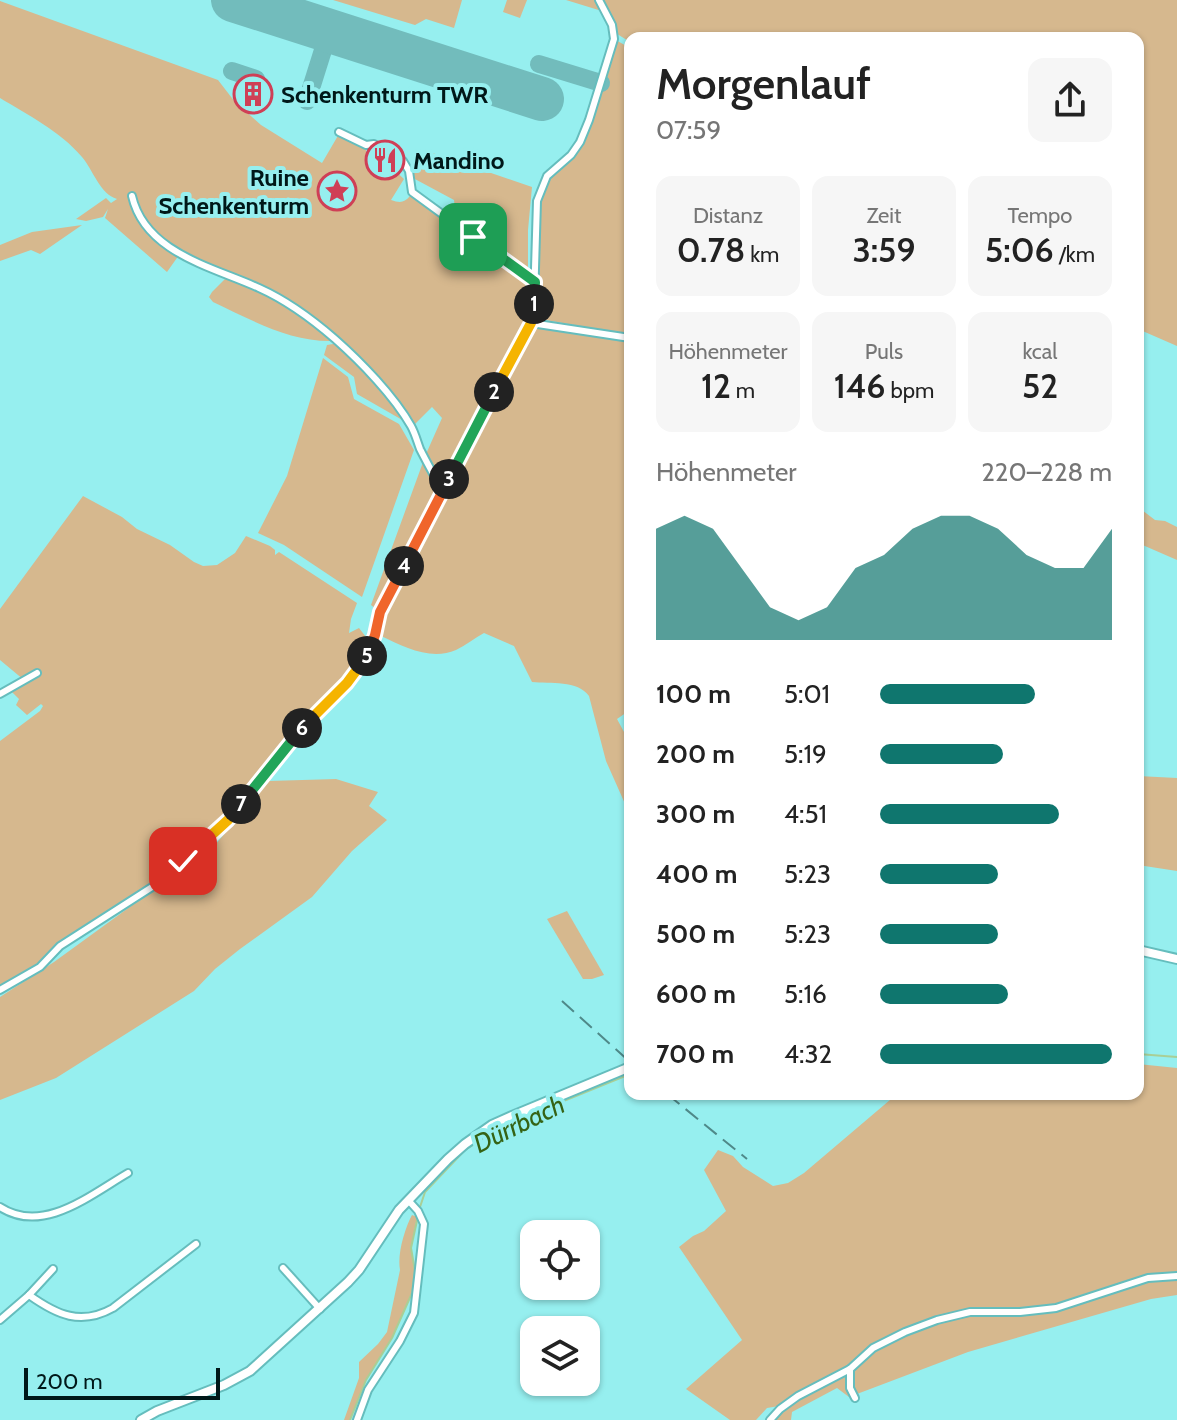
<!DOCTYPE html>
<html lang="de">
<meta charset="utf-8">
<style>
body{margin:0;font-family:Cabin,sans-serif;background:#f6f6f6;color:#222;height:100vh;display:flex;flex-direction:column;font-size:30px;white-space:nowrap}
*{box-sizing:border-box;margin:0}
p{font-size:26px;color:#767676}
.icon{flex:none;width:44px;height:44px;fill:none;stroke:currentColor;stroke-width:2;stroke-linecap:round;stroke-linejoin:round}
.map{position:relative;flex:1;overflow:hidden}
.sheet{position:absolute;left:624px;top:32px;width:520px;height:1068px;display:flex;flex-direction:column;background:#fff;border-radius:16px;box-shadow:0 2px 6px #0004}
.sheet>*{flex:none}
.controls{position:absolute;left:520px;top:1220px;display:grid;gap:16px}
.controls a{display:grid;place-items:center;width:80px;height:80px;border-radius:16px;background:#fff;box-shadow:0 2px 6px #0004;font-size:40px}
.scale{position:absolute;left:24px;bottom:20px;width:196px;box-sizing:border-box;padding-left:8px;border:4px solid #001819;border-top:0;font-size:22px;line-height:28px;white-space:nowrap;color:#001819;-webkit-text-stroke:6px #96efef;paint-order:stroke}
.pin{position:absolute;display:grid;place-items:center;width:68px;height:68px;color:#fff;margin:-34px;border-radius:16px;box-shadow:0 4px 12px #0006}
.km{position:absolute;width:40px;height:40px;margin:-20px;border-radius:50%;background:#222;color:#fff;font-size:22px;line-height:40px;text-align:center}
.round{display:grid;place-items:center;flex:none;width:84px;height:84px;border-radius:16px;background:#f6f6f6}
.headline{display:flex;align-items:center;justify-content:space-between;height:136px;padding:0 32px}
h1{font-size:44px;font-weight:600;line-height:60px}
.stats{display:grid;grid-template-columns:repeat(3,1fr);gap:12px;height:136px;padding:8px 32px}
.stats div{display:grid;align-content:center;border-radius:16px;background:#f6f6f6;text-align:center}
.stats b{font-size:34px;font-weight:600}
.stats small{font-size:22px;font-weight:400}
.stats p{font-size:22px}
.chart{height:224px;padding:16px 32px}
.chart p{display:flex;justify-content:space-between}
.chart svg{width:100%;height:144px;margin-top:8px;fill:#0f766e;opacity:.7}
ul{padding:0 32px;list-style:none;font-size:26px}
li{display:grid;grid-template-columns:128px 96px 1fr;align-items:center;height:60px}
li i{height:20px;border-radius:10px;background:#0f766e}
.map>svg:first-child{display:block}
.green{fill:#d6b88e}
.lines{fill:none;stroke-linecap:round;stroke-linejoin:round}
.stream{stroke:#a9cf96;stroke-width:2}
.taxiway{stroke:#72bcbc;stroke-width:18}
.runway{stroke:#72bcbc;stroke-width:44}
.minor-casing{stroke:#65bdbd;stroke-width:10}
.tertiary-casing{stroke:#65bdbd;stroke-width:12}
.minor{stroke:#fff;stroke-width:6}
.tertiary{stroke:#fff;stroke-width:8}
.rail{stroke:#4f8989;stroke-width:2;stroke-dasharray:16 8;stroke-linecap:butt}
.split-1-casing{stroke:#fff;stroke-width:16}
.split-2-casing{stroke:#fff;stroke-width:16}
.split-3-casing{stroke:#fff;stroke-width:16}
.split-4-casing{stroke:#fff;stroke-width:16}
.split-5-casing{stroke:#fff;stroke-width:16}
.split-6-casing{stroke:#fff;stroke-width:16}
.split-7-casing{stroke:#fff;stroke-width:16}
.split-8-casing{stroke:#fff;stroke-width:16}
.split-1{stroke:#22a559;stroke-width:10}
.split-2{stroke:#f5b400;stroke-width:10}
.split-3{stroke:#22a559;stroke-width:10}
.split-4{stroke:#f0652b;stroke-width:10}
.split-5{stroke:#f0652b;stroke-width:10}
.split-6{stroke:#f5b400;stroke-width:10}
.split-7{stroke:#22a559;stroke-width:10}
.split-8{stroke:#f5b400;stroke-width:10}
.labels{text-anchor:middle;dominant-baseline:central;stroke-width:8;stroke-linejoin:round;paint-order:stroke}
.poi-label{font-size:24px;font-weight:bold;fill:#001819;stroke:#96efef;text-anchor:start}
.water-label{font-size:26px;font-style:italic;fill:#356315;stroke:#96efef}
</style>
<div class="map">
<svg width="1177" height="1420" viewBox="0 0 1177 1420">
<rect width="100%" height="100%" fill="#96efef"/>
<g class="green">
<polygon points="333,0 462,0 454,28 426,19 415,25"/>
<polygon points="507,0 527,0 520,18 503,12"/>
<polygon points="566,0 1177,0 1177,346 1138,329 1138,38 630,38 630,42 614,32 605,12"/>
<path d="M0 1 218 80 235 102 261 125 322 163 339 134 366 149V154L392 168 404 179 391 200C400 203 404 203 410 196L526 277 525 319 509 354 376 609 371 605 426 454 442 418 432 407 412 427 413 438 404 421 357 394 354 377 324 355 327 345 333 344 335 341C292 343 251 320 213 302L209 297 212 292 228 276 179 255 167 272 105 218 108 209 103 217 86 221 76 219 106 198 111 203 117 199C100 194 93 170 82 157 60 131 28 115 0 98Z"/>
<polygon points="614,39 630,48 630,335 540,319 535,316 540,196 547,176 580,142"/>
<polygon points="430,152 532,187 528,230 528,271 456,218 454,200 413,178 410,166"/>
<polygon points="82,225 40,254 31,250 0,261 0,245 32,232"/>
<path d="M543 328 630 342V710L617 719 630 743V815L606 761 589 696C578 680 550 684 532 682L514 646 484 633C475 638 466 645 456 650 431 661 404 647 381 636L380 629 389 602 448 492 528 333 534 329Z"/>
<polygon points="323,358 348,377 354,399 399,424 414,450 362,597 284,545 258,533 287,476"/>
<polygon points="83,496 122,517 137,529 170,545 194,562 203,566 217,565 235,553 246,536 270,546 275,550 275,555 279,552 357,603 351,619 349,633 359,628 366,637 368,653 358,670 296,733 228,820 163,880 60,946 40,967 0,990 0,741 40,711 43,706 41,704 27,715 16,705 19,699 9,689 24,680 0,660 0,609"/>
<polygon points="1138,507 1155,520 1165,521 1177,527 1177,560 1138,543"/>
<polygon points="1138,776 1177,778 1177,871 1138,865"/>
<polygon points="336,779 378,792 369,806 387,820 352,851 312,897 240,949 215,969 194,991 56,1078 0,1100 0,997 54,962 215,845 269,781"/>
<polygon points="567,911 604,975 592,979 583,979 547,919"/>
<polygon points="1138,1064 1177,1068 1177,1295 1151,1299 968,1352 849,1397 837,1388 792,1412 791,1420 776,1420 779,1406 767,1408 756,1420 730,1420 686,1389 742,1340 679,1247 693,1236 704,1231 726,1211 704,1170 718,1150 733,1156 743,1167 773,1186 788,1183 804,1173 897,1094 1138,1094"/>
<path d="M412 1215 417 1217 411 1248 415 1271 412 1293 392 1338 366 1380 350 1420H344L359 1378V1362L378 1344 387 1332 400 1270C397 1254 405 1228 412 1215Z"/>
</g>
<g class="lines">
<g class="stream">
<polyline points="1138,1054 1177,1057"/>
<polyline points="419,1210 425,1192 465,1150 505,1125 630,1074"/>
<polyline points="350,1420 366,1380 392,1338 412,1293 415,1271 411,1248 418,1216"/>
</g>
<g class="taxiway">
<polyline points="539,64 601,83"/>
<polyline points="232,71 256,79"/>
<polyline points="514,91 518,80"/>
<polyline points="307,101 329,31"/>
</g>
<polyline class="runway" points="233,0 542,99"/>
<g class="minor-casing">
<g id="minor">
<polyline points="339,132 366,145 374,144 403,161 409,171 412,192 535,282"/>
<path d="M132 196C145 253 213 267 259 288 288 301 312 319 335 339 361 362 394 396 411 426 415 433 417 441 420 449 427 463 435 477 443 492"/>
<polyline points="531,323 630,338"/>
<polyline points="0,694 37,673"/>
<polyline points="0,990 40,967 60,946 163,880 228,820 296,733 347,683 358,670 368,653 380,612 531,323 534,302 537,201 547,176 571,155 580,142 589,120 614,39 612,25 599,0"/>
<path d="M0 1207C43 1235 90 1195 128 1173"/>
<polyline points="283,1268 320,1309"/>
<path d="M29 1295C57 1315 81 1326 113 1308L196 1244"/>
<polyline points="0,1320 29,1295 53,1269"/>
<polyline points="850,1369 850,1388 855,1398"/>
<polyline points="357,1420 368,1390 400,1341 414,1313 424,1224 418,1211 408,1200"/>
<polyline points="770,1420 780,1409 798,1396 850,1369 873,1348 905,1332 937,1320 970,1312 1020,1312 1056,1308 1148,1278 1177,1276"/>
</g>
</g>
<g class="tertiary-casing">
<g id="tertiary">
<polyline points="1138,950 1177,959"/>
<polyline points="141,1420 157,1411 224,1385 250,1371 348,1282 359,1270 399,1210 448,1159 465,1144 492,1125 512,1116 630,1067"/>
</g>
</g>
<use href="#minor" class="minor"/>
<use href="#tertiary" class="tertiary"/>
<g class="rail">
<polyline points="562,1001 630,1062"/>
<polyline points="667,1094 747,1159"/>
</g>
</g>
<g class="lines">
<g class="split-1-casing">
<polyline id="split-1" points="473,237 535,282 534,304"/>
</g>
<g class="split-2-casing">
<polyline id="split-2" points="494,392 531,323 534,304"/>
</g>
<g class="split-3-casing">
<polyline id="split-3" points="449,479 494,392"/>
</g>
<g class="split-4-casing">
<polyline id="split-4" points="404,566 449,479"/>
</g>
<g class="split-5-casing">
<polyline id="split-5" points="367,656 375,635 380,612 404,566"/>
</g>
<g class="split-6-casing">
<polyline id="split-6" points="302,728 347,683 367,656"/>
</g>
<g class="split-7-casing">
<polyline id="split-7" points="241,804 302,728"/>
</g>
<g class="split-8-casing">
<polyline id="split-8" points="183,861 228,820 241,804"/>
</g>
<use href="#split-1" class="split-1"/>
<use href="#split-2" class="split-2"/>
<use href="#split-3" class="split-3"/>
<use href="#split-4" class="split-4"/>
<use href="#split-5" class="split-5"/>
<use href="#split-6" class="split-6"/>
<use href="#split-7" class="split-7"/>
<use href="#split-8" class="split-8"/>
</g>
<defs>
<g id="building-ring" transform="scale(2)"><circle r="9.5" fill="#96efef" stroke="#cf3f56" stroke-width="1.5"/><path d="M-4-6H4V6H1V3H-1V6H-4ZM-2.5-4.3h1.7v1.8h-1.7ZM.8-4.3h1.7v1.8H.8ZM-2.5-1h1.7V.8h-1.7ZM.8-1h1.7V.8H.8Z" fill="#cf3f56"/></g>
<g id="restaurant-ring" transform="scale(2)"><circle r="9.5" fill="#96efef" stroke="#cf3f56" stroke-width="1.5"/><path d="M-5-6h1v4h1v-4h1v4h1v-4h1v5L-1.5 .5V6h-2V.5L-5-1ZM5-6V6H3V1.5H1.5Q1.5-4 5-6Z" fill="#cf3f56"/></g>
<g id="sight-ring" transform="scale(2)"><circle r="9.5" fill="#96efef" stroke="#cf3f56" stroke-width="1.5"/><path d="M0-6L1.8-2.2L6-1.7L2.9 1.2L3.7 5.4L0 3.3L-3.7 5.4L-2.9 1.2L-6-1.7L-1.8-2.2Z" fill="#cf3f56"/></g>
</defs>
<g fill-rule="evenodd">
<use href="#building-ring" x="253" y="94"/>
<use href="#restaurant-ring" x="385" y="160"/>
<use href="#sight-ring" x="337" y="191"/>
</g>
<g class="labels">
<g class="poi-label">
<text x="281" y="94">Schenkenturm TWR</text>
<text x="413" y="160">Mandino</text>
<text x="309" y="177" text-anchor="end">Ruine<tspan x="309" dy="28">Schenkenturm</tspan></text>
</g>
<g class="water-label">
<text transform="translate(519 1124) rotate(-26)">Dürrbach</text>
</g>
</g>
</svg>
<div class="controls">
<a><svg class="icon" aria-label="locate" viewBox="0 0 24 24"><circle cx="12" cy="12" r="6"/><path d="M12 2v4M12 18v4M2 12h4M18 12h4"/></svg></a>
<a><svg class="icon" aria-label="layers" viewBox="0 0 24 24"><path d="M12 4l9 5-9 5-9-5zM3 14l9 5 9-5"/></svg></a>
</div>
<div class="scale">200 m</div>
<div class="pin" style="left:473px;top:237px;background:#1e9e55"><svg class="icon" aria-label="arrive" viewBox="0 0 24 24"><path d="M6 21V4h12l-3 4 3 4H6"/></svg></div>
<div class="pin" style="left:183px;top:861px;background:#d93025"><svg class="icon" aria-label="check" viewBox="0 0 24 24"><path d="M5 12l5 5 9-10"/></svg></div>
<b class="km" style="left:534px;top:304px">1</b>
<b class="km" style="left:494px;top:392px">2</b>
<b class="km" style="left:449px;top:479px">3</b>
<b class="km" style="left:404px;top:566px">4</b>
<b class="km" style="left:367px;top:656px">5</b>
<b class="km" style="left:302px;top:728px">6</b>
<b class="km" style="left:241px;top:804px">7</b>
<section class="sheet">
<div class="headline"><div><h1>Morgenlauf</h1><p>07:59</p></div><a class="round"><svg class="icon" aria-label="share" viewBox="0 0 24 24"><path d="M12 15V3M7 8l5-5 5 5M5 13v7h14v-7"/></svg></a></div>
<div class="stats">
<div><p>Distanz</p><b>0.78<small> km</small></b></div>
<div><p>Zeit</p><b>3:59</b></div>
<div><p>Tempo</p><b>5:06<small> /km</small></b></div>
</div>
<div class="stats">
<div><p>Höhenmeter</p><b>12<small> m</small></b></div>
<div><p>Puls</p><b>146<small> bpm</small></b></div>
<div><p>kcal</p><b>52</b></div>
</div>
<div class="chart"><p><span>Höhenmeter</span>220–228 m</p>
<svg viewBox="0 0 160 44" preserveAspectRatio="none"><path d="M0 44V10L10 6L20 10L30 22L40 34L50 38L60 34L70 22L80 18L90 10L100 6L110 6L120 10L130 18L140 22L150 22L160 10V44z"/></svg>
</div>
<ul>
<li><b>100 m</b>5:01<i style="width:67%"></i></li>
<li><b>200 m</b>5:19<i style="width:53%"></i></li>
<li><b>300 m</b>4:51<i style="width:77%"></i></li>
<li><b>400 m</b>5:23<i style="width:51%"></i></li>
<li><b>500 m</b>5:23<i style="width:51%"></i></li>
<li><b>600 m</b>5:16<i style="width:55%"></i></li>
<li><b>700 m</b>4:32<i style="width:100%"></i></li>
</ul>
</section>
</div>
